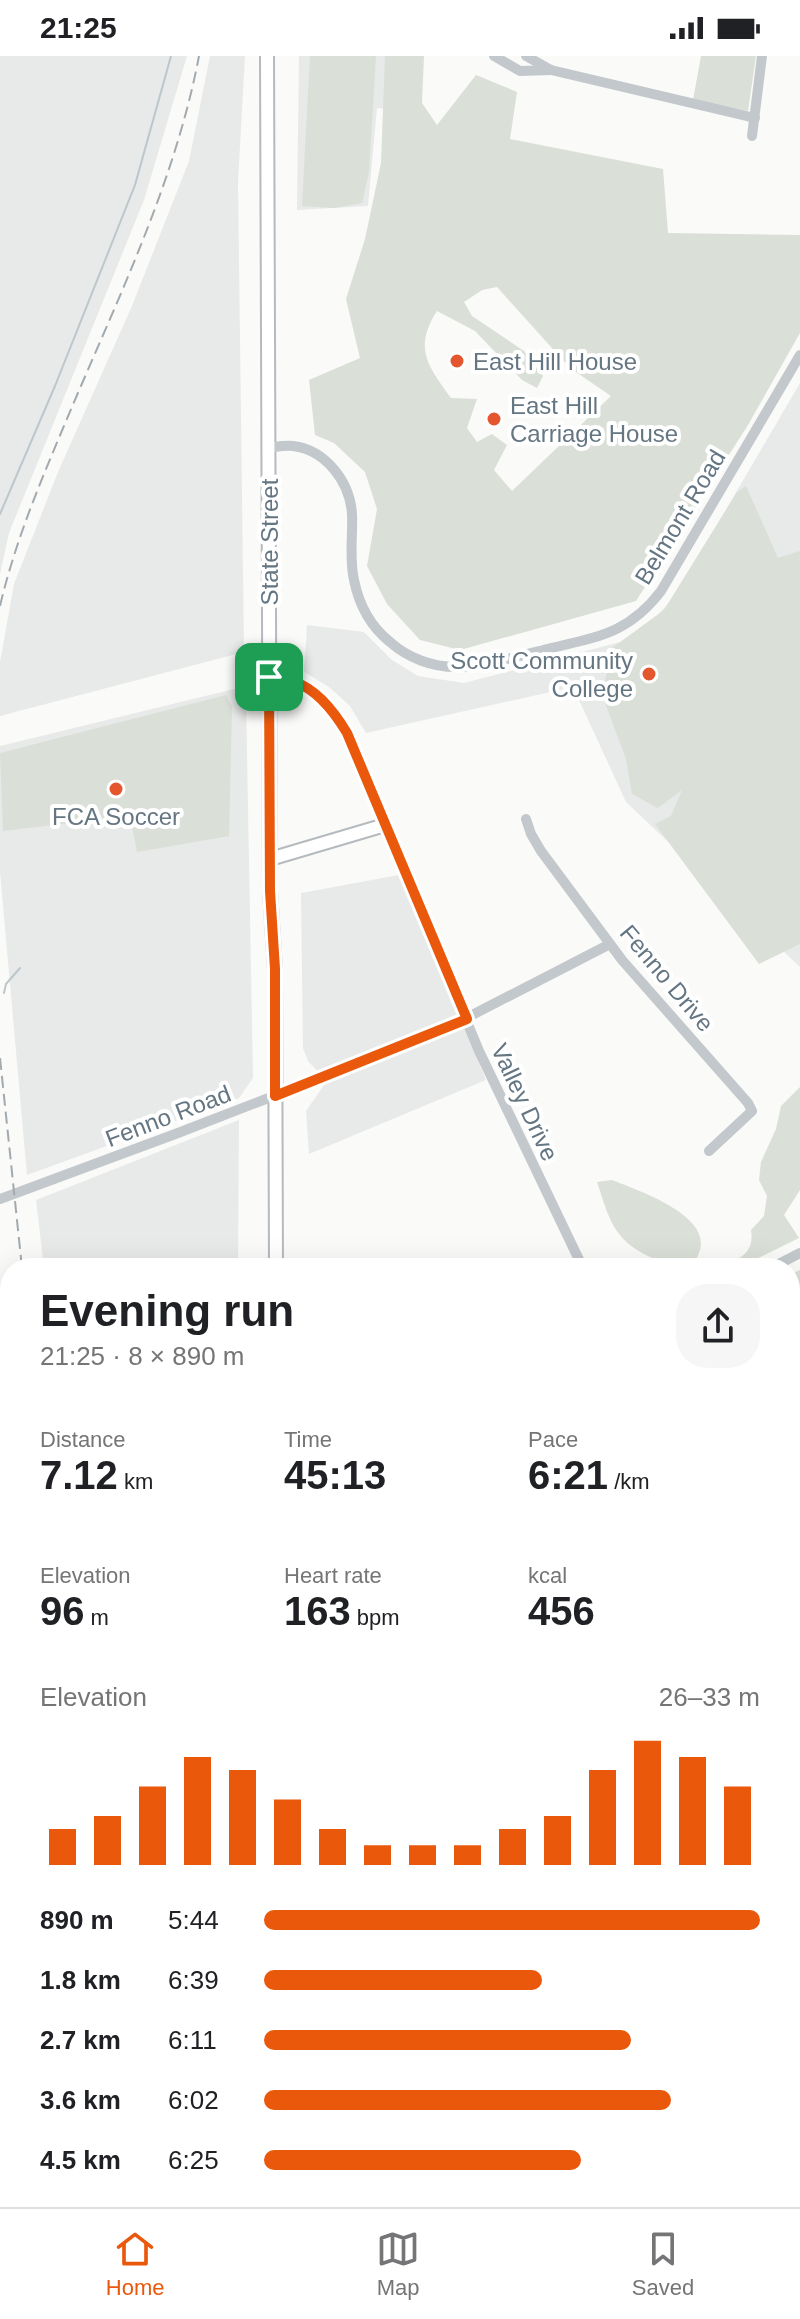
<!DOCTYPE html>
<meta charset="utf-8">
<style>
body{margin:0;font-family:Helvetica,sans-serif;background:#f6f6f6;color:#202124;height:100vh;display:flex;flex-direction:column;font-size:30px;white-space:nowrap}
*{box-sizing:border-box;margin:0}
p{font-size:26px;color:#757577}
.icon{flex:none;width:44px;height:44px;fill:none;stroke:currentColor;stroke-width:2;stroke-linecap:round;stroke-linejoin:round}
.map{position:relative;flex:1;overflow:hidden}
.details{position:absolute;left:0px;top:1202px;width:800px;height:950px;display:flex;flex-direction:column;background:#fff;border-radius:32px 32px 0 0;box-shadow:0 8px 32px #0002}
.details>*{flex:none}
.pin{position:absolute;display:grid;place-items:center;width:68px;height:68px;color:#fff;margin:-34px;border-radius:16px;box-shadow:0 4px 12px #0006}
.round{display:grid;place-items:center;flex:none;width:84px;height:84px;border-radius:32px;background:#f6f6f6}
.overview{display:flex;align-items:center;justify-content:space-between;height:136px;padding:0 40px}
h1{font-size:44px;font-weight:700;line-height:60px}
.figures{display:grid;grid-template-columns:repeat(3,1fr);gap:12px;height:136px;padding:8px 40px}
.figures div{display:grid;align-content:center}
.figures b{font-size:40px;font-weight:700}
.figures small{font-size:22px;font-weight:400}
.figures p{font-size:22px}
.chart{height:224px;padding:16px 40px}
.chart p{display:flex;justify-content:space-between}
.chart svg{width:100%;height:144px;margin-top:8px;stroke:#ea580c;stroke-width:6}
ul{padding:0 40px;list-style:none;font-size:26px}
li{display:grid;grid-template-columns:128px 96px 1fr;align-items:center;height:60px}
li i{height:20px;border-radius:10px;background:#ea580c}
.status{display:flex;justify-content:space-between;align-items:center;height:56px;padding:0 40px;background:#fff;direction:ltr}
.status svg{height:22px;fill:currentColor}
.tabs{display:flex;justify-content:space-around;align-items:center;height:112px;border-top:2px solid #e0e0e0;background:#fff;font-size:22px;color:#757577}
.tabs a{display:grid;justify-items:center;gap:4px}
.tabs .active{color:#ea580c}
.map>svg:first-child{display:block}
.built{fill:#e8e9e9}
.green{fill:#dadfd7;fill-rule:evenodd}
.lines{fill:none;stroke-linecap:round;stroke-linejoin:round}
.stream{stroke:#bbc7cb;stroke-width:2}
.river{stroke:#bbc7cb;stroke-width:14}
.major-casing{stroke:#b5babe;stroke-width:16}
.minor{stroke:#c3c8cc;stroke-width:10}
.major{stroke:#fff;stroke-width:12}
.rail{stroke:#a2aab0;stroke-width:2;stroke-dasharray:12 6;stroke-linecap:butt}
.route-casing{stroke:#fff;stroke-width:16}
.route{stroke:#ea580c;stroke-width:10}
.poi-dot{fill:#e4572e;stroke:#fff;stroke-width:3}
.labels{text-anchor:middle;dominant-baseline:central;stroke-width:8;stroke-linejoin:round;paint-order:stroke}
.poi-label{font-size:24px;fill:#657683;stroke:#fff;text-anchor:start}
.street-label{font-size:24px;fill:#657683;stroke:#fff}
</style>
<div class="status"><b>21:25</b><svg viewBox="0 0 49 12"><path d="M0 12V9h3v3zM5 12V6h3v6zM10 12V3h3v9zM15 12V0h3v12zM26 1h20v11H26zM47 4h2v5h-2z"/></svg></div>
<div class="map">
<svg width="800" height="2151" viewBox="0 0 800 2151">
<rect width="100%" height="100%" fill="#fafaf8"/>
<g class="built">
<polygon points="0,0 187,0 144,144 9,477 0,518"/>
<polygon points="210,0 245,0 238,126 244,596 0,660 0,606 14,528 58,416 132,250 189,105"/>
<polygon points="299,0 391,0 387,53 377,52 368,150 297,154"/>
<polygon points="800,327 800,911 626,746 573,631 366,677 350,650 329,631 304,616 307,569 364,576 392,604 418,620 464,627 624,585 652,565 676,539"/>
<polygon points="234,633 246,641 253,1022 239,1042 27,1119 0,816 0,690"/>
<polygon points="399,819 486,1024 309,1098 306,1055 327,1025 308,1005 303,992 301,837"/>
<polygon points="239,1064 238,1212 44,1212 36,1144"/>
<polygon points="0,1442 10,1457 10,1779 0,1783"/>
<polygon points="0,1864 10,1879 10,2142 123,2142 125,2151 0,2151"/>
<rect x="306" y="2142" width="472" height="9"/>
</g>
<g class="green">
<polygon points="310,0 376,0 369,116 362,147 335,152 302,150"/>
<path d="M385 0H424L422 47 437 69 476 19 517 36 510 83 663 113 668 177 800 179V277L748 369 636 545 460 594 420 584 387 548 367 510 377 453 365 416 334 387 315 379 309 324 360 302 346 243 365 183 381 107ZM497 231 570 312 611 340 512 435 494 414 507 389 492 378 477 386 467 372 477 343 451 342C428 310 413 292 437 255L475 275 522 324 537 332 543 320 524 295 472 260 464 246 482 234Z"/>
<polygon points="701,0 756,0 748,55 693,44"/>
<polygon points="746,430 778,502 800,495 800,888 759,908 655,768 671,760 682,734 658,752 632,738 626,703 602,639 612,592 664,554 737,436"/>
<polygon points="226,639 232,651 229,780 137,796 129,755 113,758 113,762 3,775 0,697"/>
<path d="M800 1031V1134L784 1159 799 1182 738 1212H730L727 1208C745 1201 754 1193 751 1174L764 1160 767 1140 759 1124 761 1106 776 1073 781 1050Z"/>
<path d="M612 1124C637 1134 702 1156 701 1188 701 1195 695 1205 693 1212 677 1212 665 1208 650 1201 613 1184 609 1162 597 1126Z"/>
<polygon points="800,1214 800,1477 790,1479 790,1219"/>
<polygon points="0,1752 10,1752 10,1909 0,1904"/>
</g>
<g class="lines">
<g class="stream">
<polyline points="0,458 55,330 135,129 171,0"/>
<polyline points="4,937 6,928 20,912"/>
</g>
<g class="river">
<polyline points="790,1464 800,1462"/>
<polyline points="0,1745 10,1743"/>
</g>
<g class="major-casing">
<g id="major">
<polyline points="267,0 270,835 275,913 276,1212"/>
<polyline points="270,803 385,769"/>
<polyline points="279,2151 279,2142"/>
</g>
</g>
<g class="minor">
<polyline points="494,0 520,15 551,14 526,0"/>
<polyline points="551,14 755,62"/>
<polyline points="752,80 762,0"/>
<path d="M268 392C276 391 285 389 293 390 326 394 350 426 352 458 353 480 349 502 354 524 359 549 370 570 390 586 408 602 432 611 456 611 485 611 513 601 540 595 592 581 626 581 661 535L800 299"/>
<path d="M269 621C277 623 288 623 296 626 318 634 335 657 347 677L479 995 583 1212"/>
<polyline points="526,763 531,778 541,795 622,904 748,1047 752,1055 709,1095"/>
<polyline points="0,1143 178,1077 441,975 610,888"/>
<polyline points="771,1212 800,1197"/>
<polyline points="790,1903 797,1950 798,1983 790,2117"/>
<polyline points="0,2080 10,2081"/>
<polyline points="506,2151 507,2142"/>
<polyline points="787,2151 788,2142"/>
</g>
<use href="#major" class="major"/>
<g class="rail">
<path d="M0 550C14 490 37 434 61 377 112 254 174 132 199 0"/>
<polyline points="0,1002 22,1212"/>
<polyline points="0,1688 10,1678"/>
<polyline points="138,2142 139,2151"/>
</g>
</g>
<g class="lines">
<g class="route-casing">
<path id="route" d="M269 621C277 623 288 623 295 626 318 634 335 657 347 677L467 963 275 1040V913L270 835Z"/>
</g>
<use href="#route" class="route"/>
</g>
<g class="poi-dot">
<circle cx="457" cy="305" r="8"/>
<circle cx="494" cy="363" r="8"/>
<circle cx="649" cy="618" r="8"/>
<circle cx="116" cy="733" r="8"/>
</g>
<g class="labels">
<g class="poi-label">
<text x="473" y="305">East Hill House</text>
<text x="510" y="349">East Hill<tspan x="510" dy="28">Carriage House</tspan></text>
<text x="633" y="604" text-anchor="end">Scott Community<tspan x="633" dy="28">College</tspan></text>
<text x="116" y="760" text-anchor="middle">FCA Soccer</text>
</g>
<g class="street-label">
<text transform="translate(680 461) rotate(-59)">Belmont Road</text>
<text transform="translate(269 486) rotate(-90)">State Street</text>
<text transform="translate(667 922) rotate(50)">Fenno Drive</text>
<text transform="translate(525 1046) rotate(65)">Valley Drive</text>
<text transform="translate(168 1060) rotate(-21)">Fenno Road</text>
</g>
</g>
</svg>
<div class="pin" style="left:269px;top:621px;background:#1e9e55"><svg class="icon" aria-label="arrive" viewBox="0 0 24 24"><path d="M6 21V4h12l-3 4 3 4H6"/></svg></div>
<section class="details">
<div class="overview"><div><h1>Evening run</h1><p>21:25 · 8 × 890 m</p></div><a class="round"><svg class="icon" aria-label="share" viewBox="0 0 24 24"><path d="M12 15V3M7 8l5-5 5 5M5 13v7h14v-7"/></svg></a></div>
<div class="figures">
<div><p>Distance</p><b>7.12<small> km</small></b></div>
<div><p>Time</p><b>45:13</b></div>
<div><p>Pace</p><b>6:21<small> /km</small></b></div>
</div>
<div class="figures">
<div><p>Elevation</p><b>96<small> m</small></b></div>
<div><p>Heart rate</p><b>163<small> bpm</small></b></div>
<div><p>kcal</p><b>456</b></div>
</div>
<div class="chart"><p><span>Elevation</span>26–33 m</p>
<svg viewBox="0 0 160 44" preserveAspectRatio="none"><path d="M5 44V33M15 44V29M25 44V20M35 44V11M45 44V15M55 44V24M65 44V33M75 44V38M85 44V38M95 44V38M105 44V33M115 44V29M125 44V15M135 44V6M145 44V11M155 44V20"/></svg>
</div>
<ul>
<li><b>890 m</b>5:44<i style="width:100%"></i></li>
<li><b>1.8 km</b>6:39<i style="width:56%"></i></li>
<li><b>2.7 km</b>6:11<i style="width:74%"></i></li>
<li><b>3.6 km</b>6:02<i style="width:82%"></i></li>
<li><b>4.5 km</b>6:25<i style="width:64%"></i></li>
</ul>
</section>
</div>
<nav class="tabs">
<a class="active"><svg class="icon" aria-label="home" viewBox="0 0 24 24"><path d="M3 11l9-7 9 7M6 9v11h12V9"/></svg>Home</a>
<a><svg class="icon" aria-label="map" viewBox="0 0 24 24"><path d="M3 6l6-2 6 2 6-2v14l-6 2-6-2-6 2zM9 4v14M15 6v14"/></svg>Map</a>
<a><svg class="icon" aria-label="saved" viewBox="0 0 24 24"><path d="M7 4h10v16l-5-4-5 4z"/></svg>Saved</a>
</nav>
